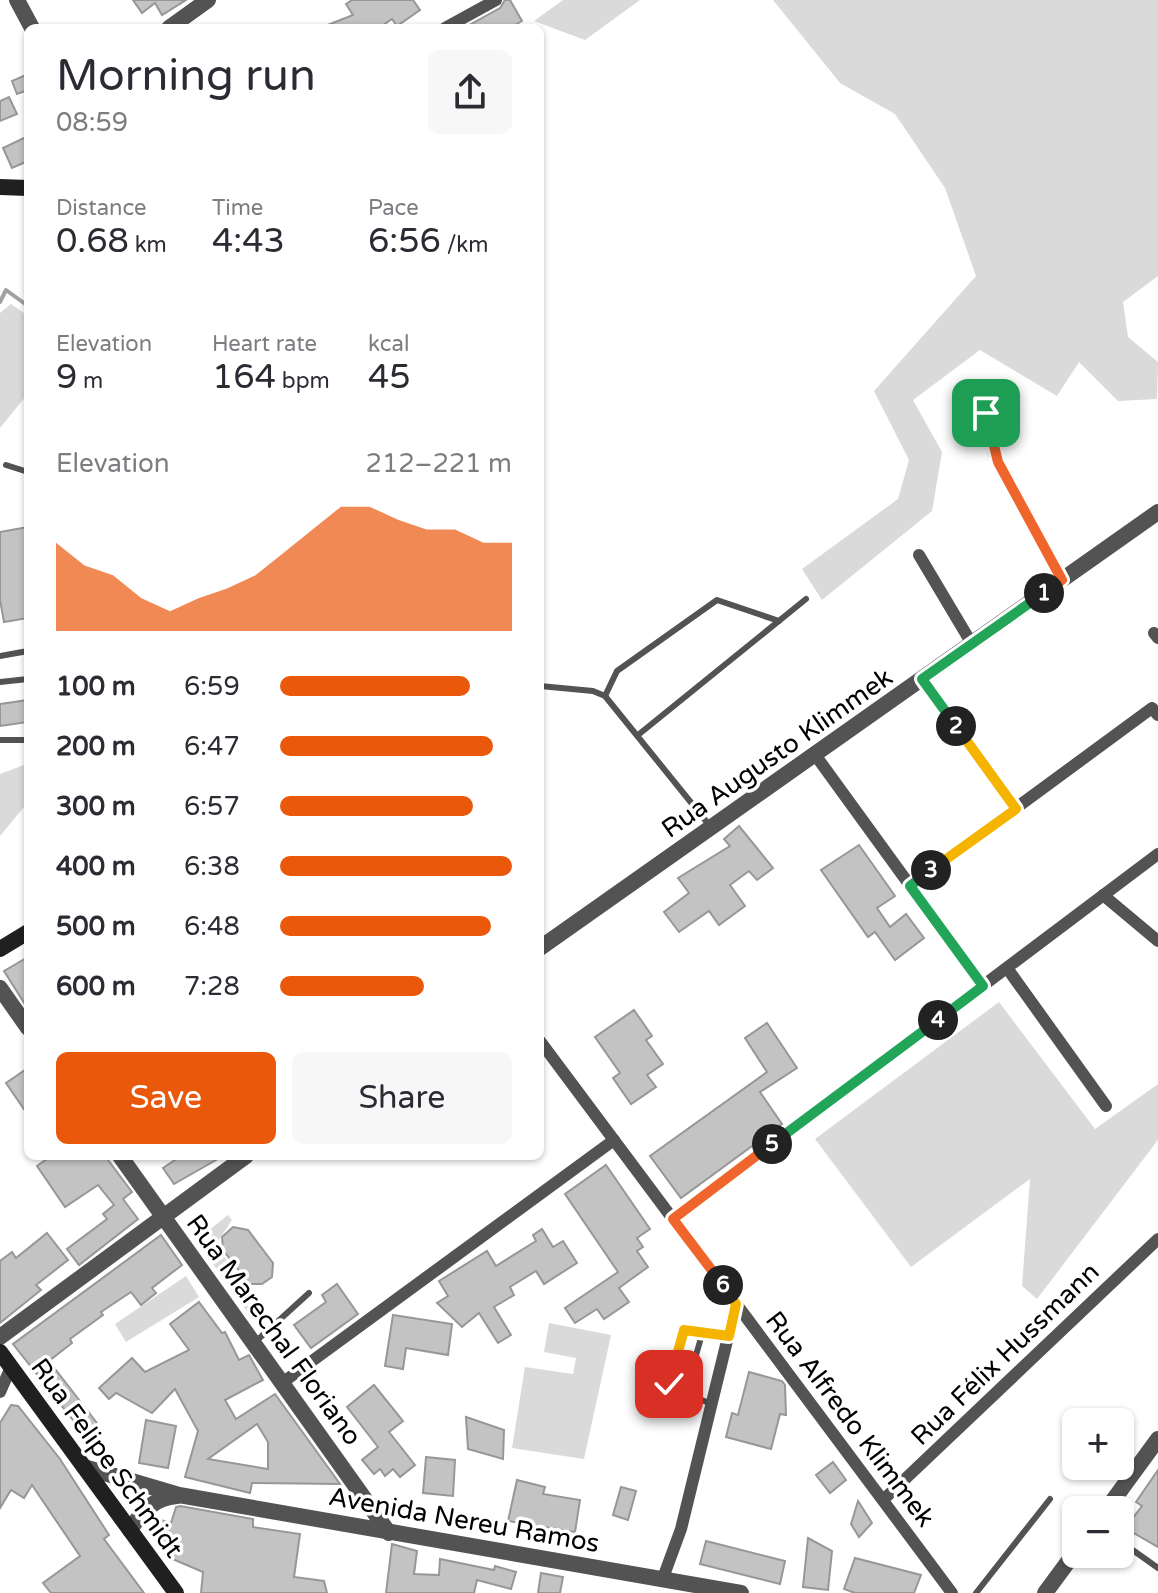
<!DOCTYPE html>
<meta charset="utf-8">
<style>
body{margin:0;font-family:"Varela Round",sans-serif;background:#f7f7f7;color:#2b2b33;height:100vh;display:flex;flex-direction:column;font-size:30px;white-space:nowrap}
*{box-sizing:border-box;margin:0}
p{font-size:26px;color:#7c7c81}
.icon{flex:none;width:44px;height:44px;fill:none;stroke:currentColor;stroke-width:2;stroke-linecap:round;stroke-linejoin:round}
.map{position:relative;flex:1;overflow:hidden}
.sheet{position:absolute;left:24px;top:24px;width:520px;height:1136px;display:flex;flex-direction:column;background:#fff;border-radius:12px;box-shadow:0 2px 6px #0004}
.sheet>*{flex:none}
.tools{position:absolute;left:1062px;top:1408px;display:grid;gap:16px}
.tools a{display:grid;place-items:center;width:72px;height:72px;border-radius:12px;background:#fff;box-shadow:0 2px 6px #0004;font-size:40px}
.pin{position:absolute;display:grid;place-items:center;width:68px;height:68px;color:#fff;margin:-34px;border-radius:16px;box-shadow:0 4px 12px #0006}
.km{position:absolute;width:40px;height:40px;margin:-20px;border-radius:50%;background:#222;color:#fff;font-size:22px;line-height:40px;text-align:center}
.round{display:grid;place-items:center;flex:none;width:84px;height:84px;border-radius:12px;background:#f7f7f7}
.overview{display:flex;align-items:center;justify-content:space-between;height:136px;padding:0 32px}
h1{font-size:44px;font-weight:600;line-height:60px}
.stats{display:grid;grid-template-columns:repeat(3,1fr);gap:12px;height:136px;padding:8px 32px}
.stats div{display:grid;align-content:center}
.stats b{font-size:34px;font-weight:600}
.stats small{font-size:22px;font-weight:400}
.stats p{font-size:22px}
.chart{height:224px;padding:16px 32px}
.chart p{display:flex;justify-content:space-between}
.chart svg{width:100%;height:144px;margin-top:8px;fill:#ea580c;opacity:.7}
.primary-button{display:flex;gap:16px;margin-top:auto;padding:16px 32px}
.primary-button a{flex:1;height:92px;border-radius:12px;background:#ea580c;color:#fff;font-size:32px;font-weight:600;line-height:92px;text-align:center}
.primary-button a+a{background:#f7f7f7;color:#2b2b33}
ul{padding:0 32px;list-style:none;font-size:26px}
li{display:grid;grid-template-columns:128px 96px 1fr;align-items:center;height:60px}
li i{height:20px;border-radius:10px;background:#ea580c}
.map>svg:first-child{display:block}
.green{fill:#dadada}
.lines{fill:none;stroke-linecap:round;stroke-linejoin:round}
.stream{stroke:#a1a1a1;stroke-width:4}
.building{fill:#c3c3c3;stroke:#979797;stroke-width:2;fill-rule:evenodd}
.service{stroke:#535353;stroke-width:6}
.minor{stroke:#535353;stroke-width:12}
.tertiary{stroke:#535353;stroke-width:16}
.secondary{stroke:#202020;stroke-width:16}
.split-1-casing{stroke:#fff;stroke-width:16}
.split-2-casing{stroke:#fff;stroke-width:16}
.split-3-casing{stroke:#fff;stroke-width:16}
.split-4-casing{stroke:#fff;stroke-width:16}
.split-5-casing{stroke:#fff;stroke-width:16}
.split-6-casing{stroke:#fff;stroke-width:16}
.split-7-casing{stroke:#fff;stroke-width:16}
.split-1{stroke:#f0652b;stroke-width:10}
.split-2{stroke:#22a559;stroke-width:10}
.split-3{stroke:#f5b400;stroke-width:10}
.split-4{stroke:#22a559;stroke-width:10}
.split-5{stroke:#22a559;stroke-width:10}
.split-6{stroke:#f0652b;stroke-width:10}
.split-7{stroke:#f5b400;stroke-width:10}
.labels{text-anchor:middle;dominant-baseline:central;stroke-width:7;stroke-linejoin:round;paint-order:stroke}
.street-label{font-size:26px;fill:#000;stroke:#fff}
</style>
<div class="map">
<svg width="1158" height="1593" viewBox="0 0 1158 1593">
<rect width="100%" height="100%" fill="#fff"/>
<g class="green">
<polygon points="563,0 640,0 585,40 534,21"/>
<polygon points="773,0 1158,0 1158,276 1123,302 1128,337 1158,362 1157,399 1118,401 1079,362 1057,396 980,350 913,400 942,452 932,511 822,600 802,569 898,499 909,460 874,391 976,276 945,188 895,114 840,83"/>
<polygon points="11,304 28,316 26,396 0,428 0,313"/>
<polygon points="24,765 28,802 0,836 0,774"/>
<polygon points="999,1002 1095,1129 1158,1084 1158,1140 1037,1299 1022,1286 1030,1179 911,1267 815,1139"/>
<polygon points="228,1215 232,1220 218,1241 218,1248 260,1306 249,1314 203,1250 213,1240 208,1231"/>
<polygon points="186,1276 199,1297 126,1342 115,1324"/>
<polygon points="549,1323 611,1335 584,1459 512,1448 525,1367 573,1374 576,1358 544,1352"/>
</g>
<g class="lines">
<polyline class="stream" points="0,302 6,290 28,306"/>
</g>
<g class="building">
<polygon points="133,0 186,0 162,15 155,3 142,13"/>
<polygon points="352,0 413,0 420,10 397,26 392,19 379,28 320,28 353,15 346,4"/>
<polygon points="505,0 510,0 522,21 510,28 464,28 500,8"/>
<polygon points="28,74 28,90 17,94 12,81"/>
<polygon points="9,97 17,114 0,121 0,101"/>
<polygon points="28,136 28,161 12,168 3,148"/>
<polygon points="28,527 28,618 4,622 0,600 0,532"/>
<polygon points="28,700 28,722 0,726 0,704"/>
<polygon points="739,826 773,868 757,880 749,871 730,885 745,906 719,925 709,911 679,932 664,912 689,893 678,878 730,846 724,839"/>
<polygon points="859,845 895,896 877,908 890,927 906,914 924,938 895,960 875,932 868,937 821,870"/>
<polygon points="28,957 28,1009 4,971"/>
<polygon points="634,1010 652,1036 646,1040 663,1064 647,1075 656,1087 631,1104 613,1078 620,1073 595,1037"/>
<polygon points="767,1023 797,1068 760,1092 782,1124 681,1198 650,1156 767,1072 745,1038"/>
<polygon points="28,1068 28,1115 6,1083"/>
<polygon points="51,1156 105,1156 132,1192 123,1199 138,1219 79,1265 67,1249 107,1219 103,1214 114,1205 98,1185 65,1207 37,1166"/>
<polygon points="181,1156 223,1156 174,1184 163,1168"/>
<polygon points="606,1165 650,1229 637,1238 643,1247 637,1251 648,1267 619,1288 629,1302 604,1319 597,1309 575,1323 565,1308 618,1272 565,1194"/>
<polygon points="233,1227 248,1230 273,1263 272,1277 262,1284 249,1284 223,1250 222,1237"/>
<polygon points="542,1229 553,1247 563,1241 577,1263 544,1284 536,1271 510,1287 514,1295 494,1307 511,1335 498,1343 479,1313 462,1327 437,1303 448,1296 439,1281 487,1251 496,1266 536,1241 533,1235"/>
<polygon points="47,1233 68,1260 36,1285 41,1290 0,1323 0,1261 12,1252 16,1258"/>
<polygon points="161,1235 182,1265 152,1288 156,1293 141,1305 131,1292 101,1312 103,1315 70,1339 72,1343 49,1361 97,1423 84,1434 13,1344"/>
<polygon points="337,1284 358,1314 311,1348 294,1325 326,1302 322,1295"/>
<path d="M199 1302 222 1333 225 1332 239 1360 249 1355 263 1380 225 1400 236 1419 275 1394 340 1484 252 1483 250 1493 185 1477 198 1431 175 1389 152 1413 116 1393 109 1399 99 1388 132 1358 145 1372 189 1350 170 1324ZM257 1424 268 1442V1469L208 1459Z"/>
<polygon points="393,1315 452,1324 448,1355 406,1348 403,1369 385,1366"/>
<polygon points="749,1372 782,1381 785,1385 786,1415 780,1414 771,1449 726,1437 732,1413 738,1415"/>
<polygon points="374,1385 403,1421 389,1432 415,1465 400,1477 393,1469 385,1476 380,1469 374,1474 362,1460 378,1447 347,1407"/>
<polygon points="11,1405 18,1406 60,1459 109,1535 104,1539 144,1593 51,1593 43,1583 80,1556 32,1485 24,1498 11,1490 0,1508 0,1423"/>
<polygon points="466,1417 504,1430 503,1459 468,1449"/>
<polygon points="146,1420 176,1426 168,1468 139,1463"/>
<polygon points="426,1457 455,1460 453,1496 423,1493"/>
<polygon points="833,1462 846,1480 830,1493 816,1475"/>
<polygon points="1158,1470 1158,1547 1125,1528 1142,1506 1136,1502"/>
<polygon points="517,1480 545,1487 543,1494 580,1500 575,1532 508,1521"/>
<polygon points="621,1487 636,1491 628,1520 613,1515"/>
<polygon points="858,1501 872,1523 859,1537 851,1524"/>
<polygon points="180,1506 253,1519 253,1527 300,1534 294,1577 324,1581 327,1593 201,1593 203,1572 170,1558 150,1527 153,1518 171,1523 176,1507"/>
<polygon points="808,1538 832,1551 828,1590 803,1587"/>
<polygon points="706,1541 785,1561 780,1584 700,1564"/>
<polygon points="392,1544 417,1551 414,1574 439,1575 440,1559 494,1570 495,1566 516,1572 511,1589 477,1580 474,1593 386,1593"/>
<polygon points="855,1558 921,1575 914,1593 855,1593 844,1589"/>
<polygon points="541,1573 563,1577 560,1593 538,1593"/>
</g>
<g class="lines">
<g class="service">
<polyline points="6,465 28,472"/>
<polyline points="0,656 28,651"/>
<polyline points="0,682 28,679"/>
<polyline points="540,686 593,691 605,696 710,826"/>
<polyline points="605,696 617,671 717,600 779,621"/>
<polyline points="638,735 806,599"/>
<polyline points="0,740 28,740"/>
<polyline points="254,1343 309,1293"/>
<polyline points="685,1393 703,1331"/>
<polyline points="712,1404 673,1389 669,1384 684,1330 727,1335"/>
<polyline points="1120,1541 1158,1568"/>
<polyline points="976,1593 1050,1499"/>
</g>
<g class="minor">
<polyline points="445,28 496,0"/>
<polyline points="986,413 994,454 1062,580"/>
<polyline points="919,555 972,644"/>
<polyline points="1154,633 1158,638"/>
<polyline points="922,679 1016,809"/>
<polyline points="816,756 983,986"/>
<polyline points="910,886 1152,708 1158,715"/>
<polyline points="1103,895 1158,941"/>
<polyline points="1007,968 1106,1106"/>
<polyline points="540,1041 952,1593"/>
<polyline points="673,1219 1158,854"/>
<polyline points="282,1383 614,1140"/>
<polyline points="0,1392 11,1367"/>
<polyline points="883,1500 1158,1239"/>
<polyline points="663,1578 681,1529 736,1304"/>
</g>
<g class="tertiary">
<polyline points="17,0 32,28"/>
<polyline points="169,28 208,0"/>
<polyline points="540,948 1158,512"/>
<polyline points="0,988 28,1028"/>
<polyline points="120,1156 389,1533"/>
<polyline points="0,1337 246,1156"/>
<polyline points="84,1467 179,1495 741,1593"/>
<polyline points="1106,1510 1158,1439"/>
<path d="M130 1530C142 1511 154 1498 177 1496"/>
<polyline points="1045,1593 1076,1551"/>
</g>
<g class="secondary">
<polyline points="0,187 28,188"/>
<polyline points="0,949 28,932"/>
<polyline points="0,1352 176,1593"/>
</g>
</g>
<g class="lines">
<g class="split-1-casing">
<polyline id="split-1" points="986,413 998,462 1062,580 1044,593"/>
</g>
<g class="split-2-casing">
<polyline id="split-2" points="956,726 922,679 1044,593"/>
</g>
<g class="split-3-casing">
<polyline id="split-3" points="931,870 1016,809 956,726"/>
</g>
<g class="split-4-casing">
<polyline id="split-4" points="931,870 910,886 983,986 938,1020"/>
</g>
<g class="split-5-casing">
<polyline id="split-5" points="772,1144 938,1020"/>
</g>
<g class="split-6-casing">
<polyline id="split-6" points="723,1285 673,1219 772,1144"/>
</g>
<g class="split-7-casing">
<polyline id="split-7" points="669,1384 684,1330 729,1336 736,1304 723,1285"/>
</g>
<use href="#split-1" class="split-1"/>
<use href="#split-2" class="split-2"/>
<use href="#split-3" class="split-3"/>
<use href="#split-4" class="split-4"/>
<use href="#split-5" class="split-5"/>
<use href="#split-6" class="split-6"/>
<use href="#split-7" class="split-7"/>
</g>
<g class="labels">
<g class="street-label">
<text transform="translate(777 753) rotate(-35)">Rua Augusto Klimmek</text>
<text transform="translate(274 1330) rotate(54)">Rua Marechal Floriano</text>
<text transform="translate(1005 1354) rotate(-44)">Rua Félix Hussmann</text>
<text transform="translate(850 1419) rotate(53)">Rua Alfredo Klimmek</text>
<text transform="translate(107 1458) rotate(54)">Rua Felipe Schmidt</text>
<text transform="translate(464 1520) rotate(10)">Avenida Nereu Ramos</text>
</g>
</g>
</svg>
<div class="tools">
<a>+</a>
<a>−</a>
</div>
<div class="pin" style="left:986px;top:413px;background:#1e9e55"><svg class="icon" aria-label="arrive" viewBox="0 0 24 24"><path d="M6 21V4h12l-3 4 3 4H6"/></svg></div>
<div class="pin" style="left:669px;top:1384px;background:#d93025"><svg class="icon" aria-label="check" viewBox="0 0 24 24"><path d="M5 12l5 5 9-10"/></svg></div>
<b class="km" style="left:1044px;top:593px">1</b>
<b class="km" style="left:956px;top:726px">2</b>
<b class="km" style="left:931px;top:870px">3</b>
<b class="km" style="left:938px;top:1020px">4</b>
<b class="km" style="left:772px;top:1144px">5</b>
<b class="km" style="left:723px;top:1285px">6</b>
<section class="sheet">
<div class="overview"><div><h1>Morning run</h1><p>08:59</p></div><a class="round"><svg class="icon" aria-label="share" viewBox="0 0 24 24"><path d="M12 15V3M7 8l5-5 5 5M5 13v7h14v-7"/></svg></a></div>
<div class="stats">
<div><p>Distance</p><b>0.68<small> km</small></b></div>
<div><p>Time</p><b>4:43</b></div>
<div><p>Pace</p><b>6:56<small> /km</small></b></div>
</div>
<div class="stats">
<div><p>Elevation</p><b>9<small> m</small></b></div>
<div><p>Heart rate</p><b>164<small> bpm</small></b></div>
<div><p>kcal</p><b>45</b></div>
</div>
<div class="chart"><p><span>Elevation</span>212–221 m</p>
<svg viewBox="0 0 160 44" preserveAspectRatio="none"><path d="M0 44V17L10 24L20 27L30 34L40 38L50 34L60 31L70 27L80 20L90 13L100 6L110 6L120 10L130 13L140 13L150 17L160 17V44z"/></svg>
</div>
<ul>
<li><b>100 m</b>6:59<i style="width:82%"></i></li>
<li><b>200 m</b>6:47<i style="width:92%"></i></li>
<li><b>300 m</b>6:57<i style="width:83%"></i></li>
<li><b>400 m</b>6:38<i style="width:100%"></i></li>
<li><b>500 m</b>6:48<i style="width:91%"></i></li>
<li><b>600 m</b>7:28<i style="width:62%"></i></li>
</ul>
<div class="primary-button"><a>Save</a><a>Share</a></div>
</section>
</div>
